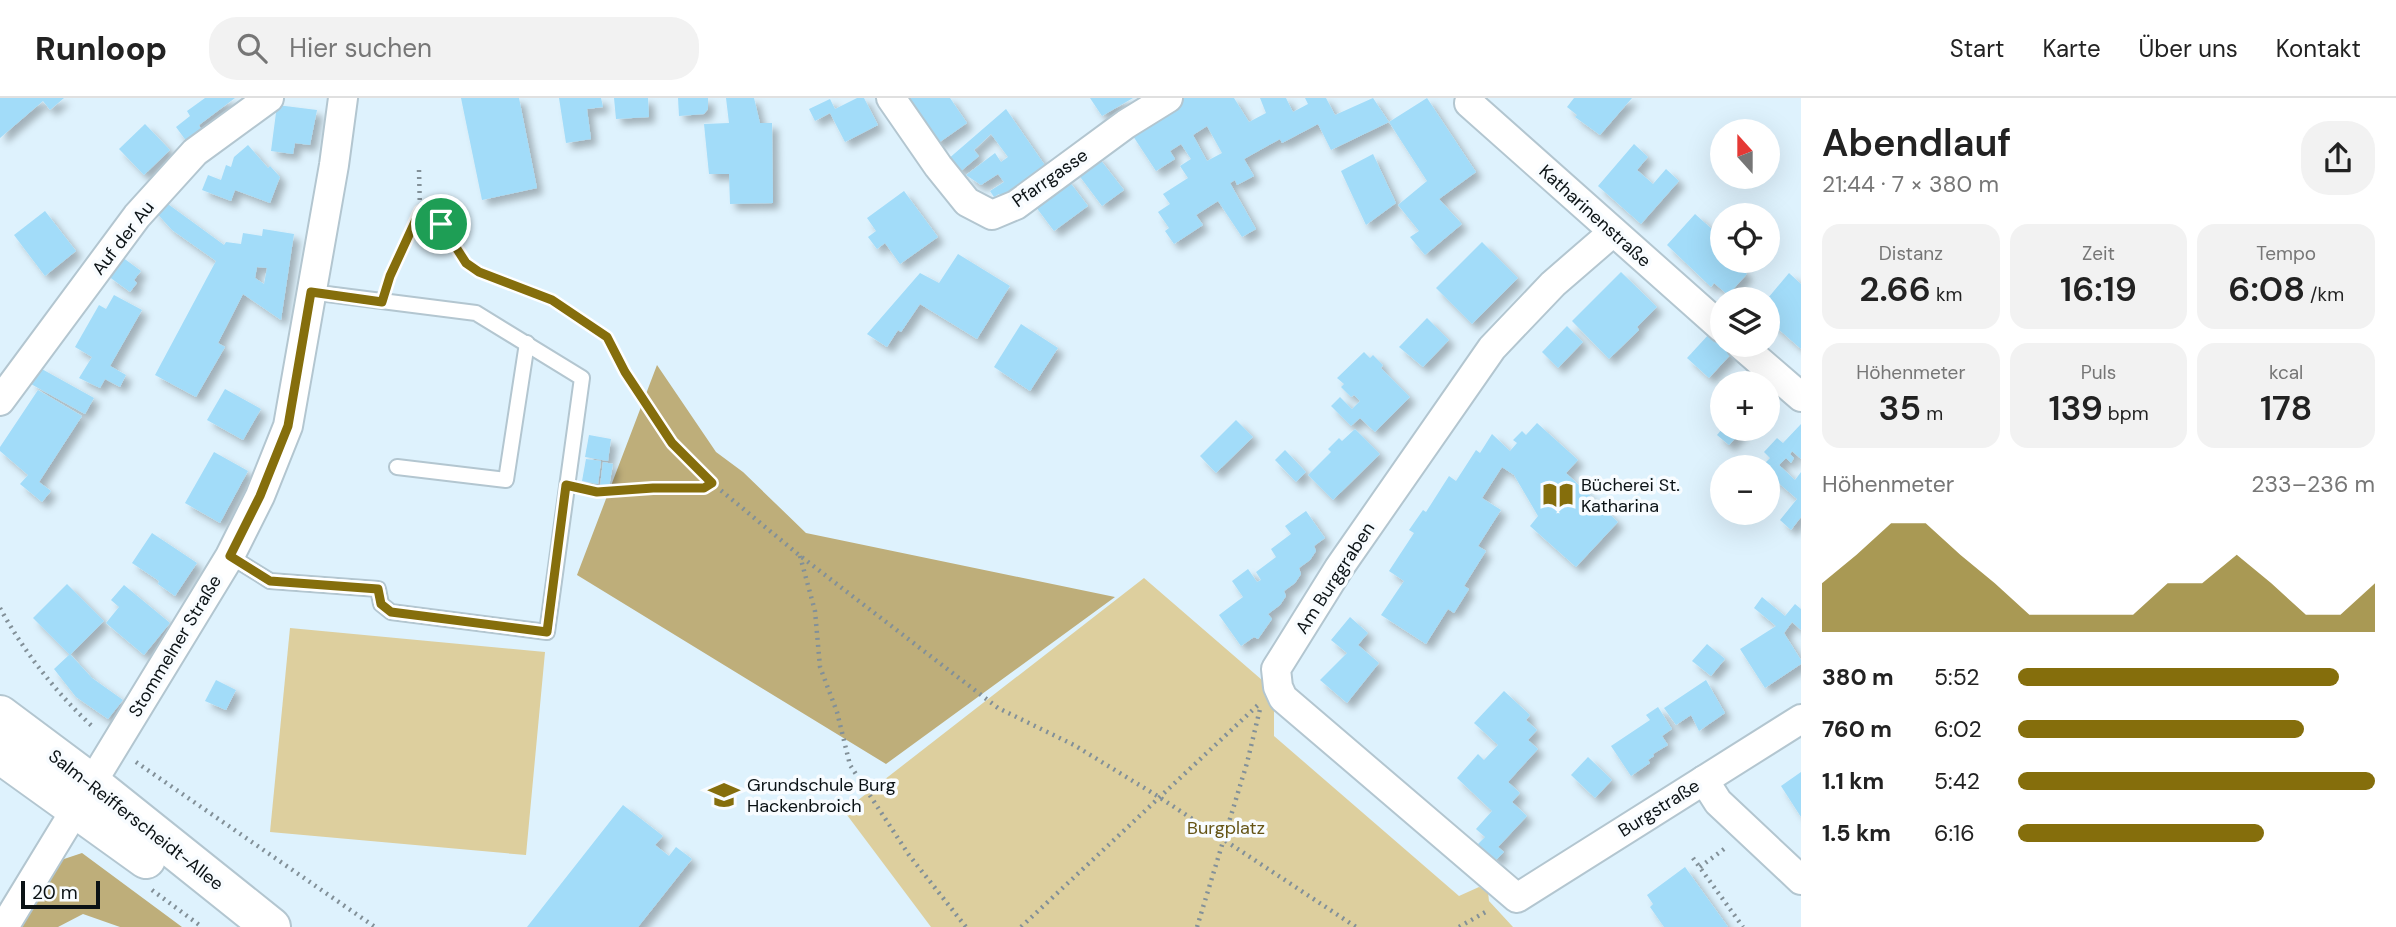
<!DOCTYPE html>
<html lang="de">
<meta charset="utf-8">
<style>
body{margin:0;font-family:"DM Sans",sans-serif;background:#f2f2f2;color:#222;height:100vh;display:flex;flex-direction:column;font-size:26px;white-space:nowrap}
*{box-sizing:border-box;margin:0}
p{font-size:23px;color:#767676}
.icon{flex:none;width:38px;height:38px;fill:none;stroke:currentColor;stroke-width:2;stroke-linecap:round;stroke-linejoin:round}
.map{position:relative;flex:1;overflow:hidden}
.panel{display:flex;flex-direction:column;background:#fff;width:595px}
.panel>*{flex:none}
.needle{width:46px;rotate:339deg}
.controls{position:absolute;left:1710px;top:21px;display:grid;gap:14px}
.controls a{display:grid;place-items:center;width:70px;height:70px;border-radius:50%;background:#fff;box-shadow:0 7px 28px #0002;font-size:35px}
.scale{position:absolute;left:21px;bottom:18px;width:79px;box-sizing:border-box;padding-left:7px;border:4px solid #0b1215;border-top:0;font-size:19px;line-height:24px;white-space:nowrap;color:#0b1215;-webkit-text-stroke:5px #f8fcff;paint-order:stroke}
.pin{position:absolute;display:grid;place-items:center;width:60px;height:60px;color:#fff;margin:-30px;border:4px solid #fff;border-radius:50%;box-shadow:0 2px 7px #0007}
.round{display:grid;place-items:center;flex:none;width:74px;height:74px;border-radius:28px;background:#f2f2f2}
.head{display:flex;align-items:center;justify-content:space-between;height:119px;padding:0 21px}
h1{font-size:38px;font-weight:600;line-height:52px}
.metrics{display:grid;grid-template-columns:repeat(3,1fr);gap:10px;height:119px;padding:7px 21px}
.metrics div{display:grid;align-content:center;border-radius:18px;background:#f2f2f2;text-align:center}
.metrics b{font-size:35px;font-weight:600}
.metrics small{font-size:19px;font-weight:400}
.metrics p{font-size:19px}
.chart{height:196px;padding:14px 21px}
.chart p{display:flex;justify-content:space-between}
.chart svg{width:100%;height:126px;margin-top:7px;fill:#856e0c;opacity:.7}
ul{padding:0 21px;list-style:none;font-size:23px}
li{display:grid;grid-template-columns:112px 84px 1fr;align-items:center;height:52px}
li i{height:18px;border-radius:9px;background:#856e0c}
header{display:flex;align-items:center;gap:42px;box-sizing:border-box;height:98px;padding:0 35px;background:#fff;border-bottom:2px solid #e0e0e0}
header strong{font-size:33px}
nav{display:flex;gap:38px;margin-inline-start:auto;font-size:24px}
.search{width:490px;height:63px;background:#f2f2f2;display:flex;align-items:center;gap:18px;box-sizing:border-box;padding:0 24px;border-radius:28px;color:#767676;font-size:26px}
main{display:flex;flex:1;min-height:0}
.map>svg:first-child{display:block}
.green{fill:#ddcf9e}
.forest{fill:#beae7a}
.building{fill:#a2dcf9;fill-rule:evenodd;filter:url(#shadow)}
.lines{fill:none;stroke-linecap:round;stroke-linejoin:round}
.lane-casing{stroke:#b3c6d0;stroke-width:18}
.street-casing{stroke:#b3c6d0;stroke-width:32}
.secondary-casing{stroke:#b3c6d0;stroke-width:42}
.path{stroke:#829098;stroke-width:4.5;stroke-dasharray:2 5;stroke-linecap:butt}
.lane{stroke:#fff;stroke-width:14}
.street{stroke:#fff;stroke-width:28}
.secondary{stroke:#fff;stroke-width:38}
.route-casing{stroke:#fff;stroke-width:14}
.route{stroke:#856e0c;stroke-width:9}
.labels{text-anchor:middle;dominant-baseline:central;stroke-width:7;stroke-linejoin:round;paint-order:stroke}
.street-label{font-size:18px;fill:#0b1215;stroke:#f8fcff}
.poi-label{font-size:18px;fill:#0b1215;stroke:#f8fcff;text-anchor:start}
.park-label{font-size:18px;fill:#655416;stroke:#f8fcff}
</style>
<header>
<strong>Runloop</strong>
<div class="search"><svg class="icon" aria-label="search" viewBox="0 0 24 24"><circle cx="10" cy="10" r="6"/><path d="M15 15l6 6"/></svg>Hier suchen</div>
<nav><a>Start</a><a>Karte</a><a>Über uns</a><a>Kontakt</a></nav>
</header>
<main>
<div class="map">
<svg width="1801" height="829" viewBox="0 0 1801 829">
<defs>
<filter id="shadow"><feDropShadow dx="6" dy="6" stdDeviation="3.5" flood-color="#0004"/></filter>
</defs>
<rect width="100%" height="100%" fill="#def2fd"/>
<g class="green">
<polygon points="1144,480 1262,582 1265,598 1274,609 1274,638 1459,798 1479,789 1488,794 1489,803 1513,829 931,829 844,713"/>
<polygon points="290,530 545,554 526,757 270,734"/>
</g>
<g class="forest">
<polygon points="657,267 716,354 743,374 806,435 1115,499 886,666 577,477"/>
<polygon points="82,755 182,829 120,829 83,816 58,829 12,829 61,762"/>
</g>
<g class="building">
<polygon points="0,0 64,0 50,12 43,3 0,40"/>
<polygon points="205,0 235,0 199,27 202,33 187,44 176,29 190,18 187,13"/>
<polygon points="461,0 519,0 537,90 482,102"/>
<polygon points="559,0 601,0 603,9 587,11 591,41 566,45"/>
<polygon points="614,0 648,0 649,19 616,21"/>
<polygon points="678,0 708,0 708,11 704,16 679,18"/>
<polygon points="726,0 754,0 760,25 772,25 773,105 730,106 729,76 709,76 704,26 729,25"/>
<polygon points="857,0 864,0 878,27 845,44 830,15 815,23 809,11 830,1 835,11"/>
<polygon points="906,0 950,0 967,25 937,46"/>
<polygon points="1090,0 1133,0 1102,18"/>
<path d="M1184 0H1234L1249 24 1266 15 1260 0H1286L1293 14 1308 6 1305 0H1326L1335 17 1373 0 1389 24 1331 52 1318 26 1282 45 1280 41 1244 61 1254 78 1237 87 1235 82 1230 85 1256 131 1242 139 1218 103 1196 117 1203 127 1174 146 1165 133 1169 130 1158 114 1170 106 1163 96 1188 80 1180 68 1191 61 1181 46 1170 53 1175 61 1156 73 1133 38ZM1207 28 1222 55 1207 63 1193 37Z"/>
<polygon points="1427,0 1476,74 1439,101 1462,126 1425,157 1410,139 1419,133 1398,107 1427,83 1389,24"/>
<polygon points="1574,0 1632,0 1600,37 1575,19 1577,17 1567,9"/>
<polygon points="277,7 317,12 310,47 295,45 293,56 271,53"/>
<polygon points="1006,11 1049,73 1002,99 999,96 994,99 990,93 1004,84 998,76 981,87 966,77 995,55 1001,64 1008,59 991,36 974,52 979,58 961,73 947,62"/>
<polygon points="145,26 170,52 144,77 119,51"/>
<polygon points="1634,46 1648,59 1637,72 1653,86 1666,71 1679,83 1641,126 1598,88"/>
<polygon points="248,47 268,70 270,68 280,79 270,105 235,92 231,103 202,92 208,77 221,82 226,67 231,69 234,59"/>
<polygon points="1096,56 1124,92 1102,108 1075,72"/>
<polygon points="1373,56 1396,105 1366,127 1341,73"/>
<polygon points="1066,79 1088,108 1054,133 1033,105"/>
<polygon points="904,93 938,139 900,166 885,145 877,151 868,139 876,133 867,120"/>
<path d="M161 101 224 147 226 144 241 146 243 135 262 138 263 131 294 136 281 222 243 196 218 245 225 249 196 299 155 277 216 163 172 132 153 111ZM257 169 267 170 264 186 255 180Z"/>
<polygon points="45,113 76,153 45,178 14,137"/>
<polygon points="1695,116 1722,140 1722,163 1733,163 1747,176 1728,197 1714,185 1711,189 1667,147"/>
<polygon points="1482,144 1518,180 1472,226 1436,190"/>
<polygon points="958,156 1010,188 977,241 920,206 901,234 898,232 887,249 867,236 920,175 939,185"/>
<polygon points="122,159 141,173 134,182 137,185 130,194 108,178"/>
<polygon points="1621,174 1657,209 1637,229 1639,232 1609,261 1572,223"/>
<polygon points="1789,175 1801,186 1801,251 1768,222 1768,200"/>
<polygon points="114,197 142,212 110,268 126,277 120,289 105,281 100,290 79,280 92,259 75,249 99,207 106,211"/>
<polygon points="1427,220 1449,242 1423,269 1399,249"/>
<polygon points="1021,226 1058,250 1030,293 994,269"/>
<polygon points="1567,228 1583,244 1558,270 1542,254"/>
<polygon points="1710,235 1732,255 1709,280 1687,260"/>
<polygon points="1364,254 1370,260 1373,257 1383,267 1381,270 1410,299 1375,334 1360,320 1351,328 1331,308 1340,299 1352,311 1360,303 1354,297 1351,299 1341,289 1344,286 1337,280"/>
<polygon points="40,270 94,300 85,316 31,286"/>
<polygon points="1752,273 1765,285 1741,285"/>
<polygon points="225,291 261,311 243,342 207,322"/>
<polygon points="38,292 82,318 39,384 51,393 42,404 20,386 28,377 0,353 0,349"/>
<polygon points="1236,322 1253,339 1216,375 1200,358"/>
<polygon points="1537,325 1578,362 1566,375 1618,424 1576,469 1530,428 1538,418 1514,377 1502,369 1482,400 1501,412 1478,448 1486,453 1464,488 1469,491 1454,515 1448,511 1426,546 1381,517 1404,483 1389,473 1414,435 1409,432 1423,412 1426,414 1449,378 1456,383 1476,352 1480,355 1492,336 1510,353 1517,345 1513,342 1522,333 1526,337"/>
<polygon points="1801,326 1801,361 1792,353 1790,356 1794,360 1791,365 1786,360 1779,367 1795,382 1801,374 1801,419 1791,432 1780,422 1797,401 1768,376 1768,369 1761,369 1770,360 1764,354 1777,340 1783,345"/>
<polygon points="1355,331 1380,356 1333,402 1308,377 1331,354 1328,351 1339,340 1342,343"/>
<polygon points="1722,331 1744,331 1729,347 1717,337"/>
<polygon points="589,337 611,341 608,363 585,359"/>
<polygon points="1285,352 1306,374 1296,384 1275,362"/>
<polygon points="214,354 248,373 220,425 185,405"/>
<polygon points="586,361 601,363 598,386 582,383"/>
<polygon points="603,364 613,366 609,389 600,388"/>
<polygon points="1306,413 1325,440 1314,448 1316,453 1310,462 1299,470 1301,476 1295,485 1284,493 1286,498 1280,507 1268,516 1272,521 1258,541 1254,539 1241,548 1219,517 1243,499 1232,483 1248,471 1257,484 1261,482 1256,474 1276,459 1271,451 1291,436 1285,428"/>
<polygon points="152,435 197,465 175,498 158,486 159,483 132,465"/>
<polygon points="67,486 104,523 70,557 33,520"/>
<polygon points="124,487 170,525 144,557 106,525 119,509 111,502"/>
<polygon points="1762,499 1785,518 1795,506 1801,511 1801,532 1792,524 1784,535 1801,562 1801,566 1765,590 1740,551 1776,528 1754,510"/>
<polygon points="1350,519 1368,535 1358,547 1379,565 1347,605 1320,582 1347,555 1331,542"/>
<polygon points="1707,546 1725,561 1711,578 1692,563"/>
<polygon points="70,556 92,580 123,602 108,621 76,599 54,571"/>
<polygon points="216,582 236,592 226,612 205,603"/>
<polygon points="1706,582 1725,615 1699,633 1691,617 1676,627 1664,610"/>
<polygon points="1504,593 1530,617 1526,622 1537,632 1528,642 1538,651 1508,684 1520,695 1512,704 1527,718 1498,749 1504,754 1495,763 1478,746 1485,739 1476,731 1492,713 1457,680 1478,656 1484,662 1498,647 1474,625"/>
<polygon points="1658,609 1672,631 1662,638 1668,647 1653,656 1654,658 1648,662 1650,665 1631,678 1611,648 1650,622 1646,617"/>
<polygon points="1588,659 1612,682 1595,700 1571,677"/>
<polygon points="1801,674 1801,719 1781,688"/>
<polygon points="623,707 663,738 655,747 669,758 676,749 692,761 638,829 527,829"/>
<polygon points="1685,769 1726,826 1728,829 1664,829 1650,809 1653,806 1647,797"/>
</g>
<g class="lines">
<g class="lane-casing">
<g id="lane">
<polyline points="397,369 506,382 527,245"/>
<polyline points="230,458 270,483 378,491 381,506 391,514 547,534 582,280 476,215 311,194"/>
</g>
</g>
<g class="street-casing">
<g id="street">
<polyline points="891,0 938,68 967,104 992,117 1016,107 1126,26 1168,0"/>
<polyline points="1469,5 1722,230"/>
<polyline points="1613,134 1553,186 1492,250 1339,470 1276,571 1278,589 1283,600 1517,800 1801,621"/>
<polyline points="1741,247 1801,299"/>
<polyline points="0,303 137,118 195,54 269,0"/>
<polyline points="1704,682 1718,704 1801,782"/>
<polyline points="4,829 230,458 260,398 288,328 334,67 343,0"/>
</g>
</g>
<g class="secondary-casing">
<g id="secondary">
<polyline points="0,617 91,685 271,829"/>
<polyline points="0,656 146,761"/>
</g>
</g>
<g class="path">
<polyline points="419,72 420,113"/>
<polyline points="387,186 420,113 441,126 466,165 479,174 552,203 607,239 625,274 672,345 712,385 799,457 998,610 1074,647 1159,699 1356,829"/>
<polyline points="584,391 597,394 653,390 704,390 712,385"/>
<polyline points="800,458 815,513 820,569 837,614 850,667 909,757 966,829"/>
<path d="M0 510C24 554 57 596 94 630"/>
<polyline points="136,664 375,829"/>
<polyline points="1693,760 1743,829"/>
<polyline points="1700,769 1728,748"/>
<polyline points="152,792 202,829"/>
<polyline points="1021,829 1258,607"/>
<polyline points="1197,829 1247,665 1260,611"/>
<polyline points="1459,829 1489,812"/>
</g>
<use href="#lane" class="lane"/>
<use href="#street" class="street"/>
<use href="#secondary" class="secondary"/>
</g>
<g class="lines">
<g class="route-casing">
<polygon id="route" points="420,113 441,126 466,165 479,174 552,202 607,239 625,274 672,345 712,385 704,390 653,390 597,394 566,387 547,534 391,514 381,506 378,491 270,483 230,458 260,398 288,328 311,194 382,204 390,178"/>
</g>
<use href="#route" class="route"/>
</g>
<defs>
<g id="library-bare" transform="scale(2.415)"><path d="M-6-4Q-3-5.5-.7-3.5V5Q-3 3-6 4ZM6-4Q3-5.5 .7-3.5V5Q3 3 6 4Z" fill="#856e0c" stroke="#f8fcff" stroke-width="2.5" paint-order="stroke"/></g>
<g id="school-bare" transform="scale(2.415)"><path d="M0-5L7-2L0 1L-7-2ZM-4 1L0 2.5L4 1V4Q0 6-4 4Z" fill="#856e0c" stroke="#f8fcff" stroke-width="2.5" paint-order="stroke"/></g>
</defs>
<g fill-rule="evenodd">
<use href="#library-bare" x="1558" y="397"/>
<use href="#school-bare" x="724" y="697"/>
</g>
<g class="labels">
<g class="street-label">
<text transform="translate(1050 80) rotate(-35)">Pfarrgasse</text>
<text transform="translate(1595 118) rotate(42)">Katharinenstraße</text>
<text transform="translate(123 140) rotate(-52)">Auf der Au</text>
<text transform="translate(1335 480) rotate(-57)">Am Burggraben</text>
<text transform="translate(175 548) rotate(-59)">Stommelner Straße</text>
<text transform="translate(1659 710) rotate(-32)">Burgstraße</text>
<text transform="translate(136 722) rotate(38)">Salm-Reifferscheidt-Allee</text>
</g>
<g class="poi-label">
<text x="1581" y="387">Bücherei St.<tspan x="1581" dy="21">Katharina</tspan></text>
<text x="747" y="687">Grundschule Burg<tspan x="747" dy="21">Hackenbroich</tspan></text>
</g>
<g class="park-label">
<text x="1226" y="730">Burgplatz</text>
</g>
</g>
</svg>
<div class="controls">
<a><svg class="needle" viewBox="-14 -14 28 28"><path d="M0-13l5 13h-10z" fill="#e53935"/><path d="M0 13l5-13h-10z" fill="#767676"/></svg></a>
<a><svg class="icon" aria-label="locate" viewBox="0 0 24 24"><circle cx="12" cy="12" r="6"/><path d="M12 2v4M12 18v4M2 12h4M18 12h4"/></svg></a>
<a><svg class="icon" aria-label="layers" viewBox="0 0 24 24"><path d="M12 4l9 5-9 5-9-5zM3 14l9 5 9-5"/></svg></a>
<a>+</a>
<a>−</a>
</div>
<div class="scale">20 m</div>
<div class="pin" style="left:441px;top:126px;background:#1e9e55"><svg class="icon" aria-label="arrive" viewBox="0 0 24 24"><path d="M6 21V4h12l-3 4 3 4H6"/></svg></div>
</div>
<section class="panel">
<div class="head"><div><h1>Abendlauf</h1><p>21:44 · 7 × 380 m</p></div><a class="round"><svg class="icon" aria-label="share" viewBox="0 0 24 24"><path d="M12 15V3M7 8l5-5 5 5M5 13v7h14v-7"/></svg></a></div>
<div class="metrics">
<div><p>Distanz</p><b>2.66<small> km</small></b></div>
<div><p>Zeit</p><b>16:19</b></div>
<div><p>Tempo</p><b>6:08<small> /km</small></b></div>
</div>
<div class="metrics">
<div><p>Höhenmeter</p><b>35<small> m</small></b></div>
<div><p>Puls</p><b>139<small> bpm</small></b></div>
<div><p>kcal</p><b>178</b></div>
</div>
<div class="chart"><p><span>Höhenmeter</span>233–236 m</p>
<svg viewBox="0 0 160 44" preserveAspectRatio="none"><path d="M0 44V27L10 17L20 6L30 6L40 17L50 27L60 38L70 38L80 38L90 38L100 27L110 27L120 17L130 27L140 38L150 38L160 27V44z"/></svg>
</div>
<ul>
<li><b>380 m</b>5:52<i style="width:90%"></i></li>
<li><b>760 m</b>6:02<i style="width:80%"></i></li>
<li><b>1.1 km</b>5:42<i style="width:100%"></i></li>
<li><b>1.5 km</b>6:16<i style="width:69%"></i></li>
</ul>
</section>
</main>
